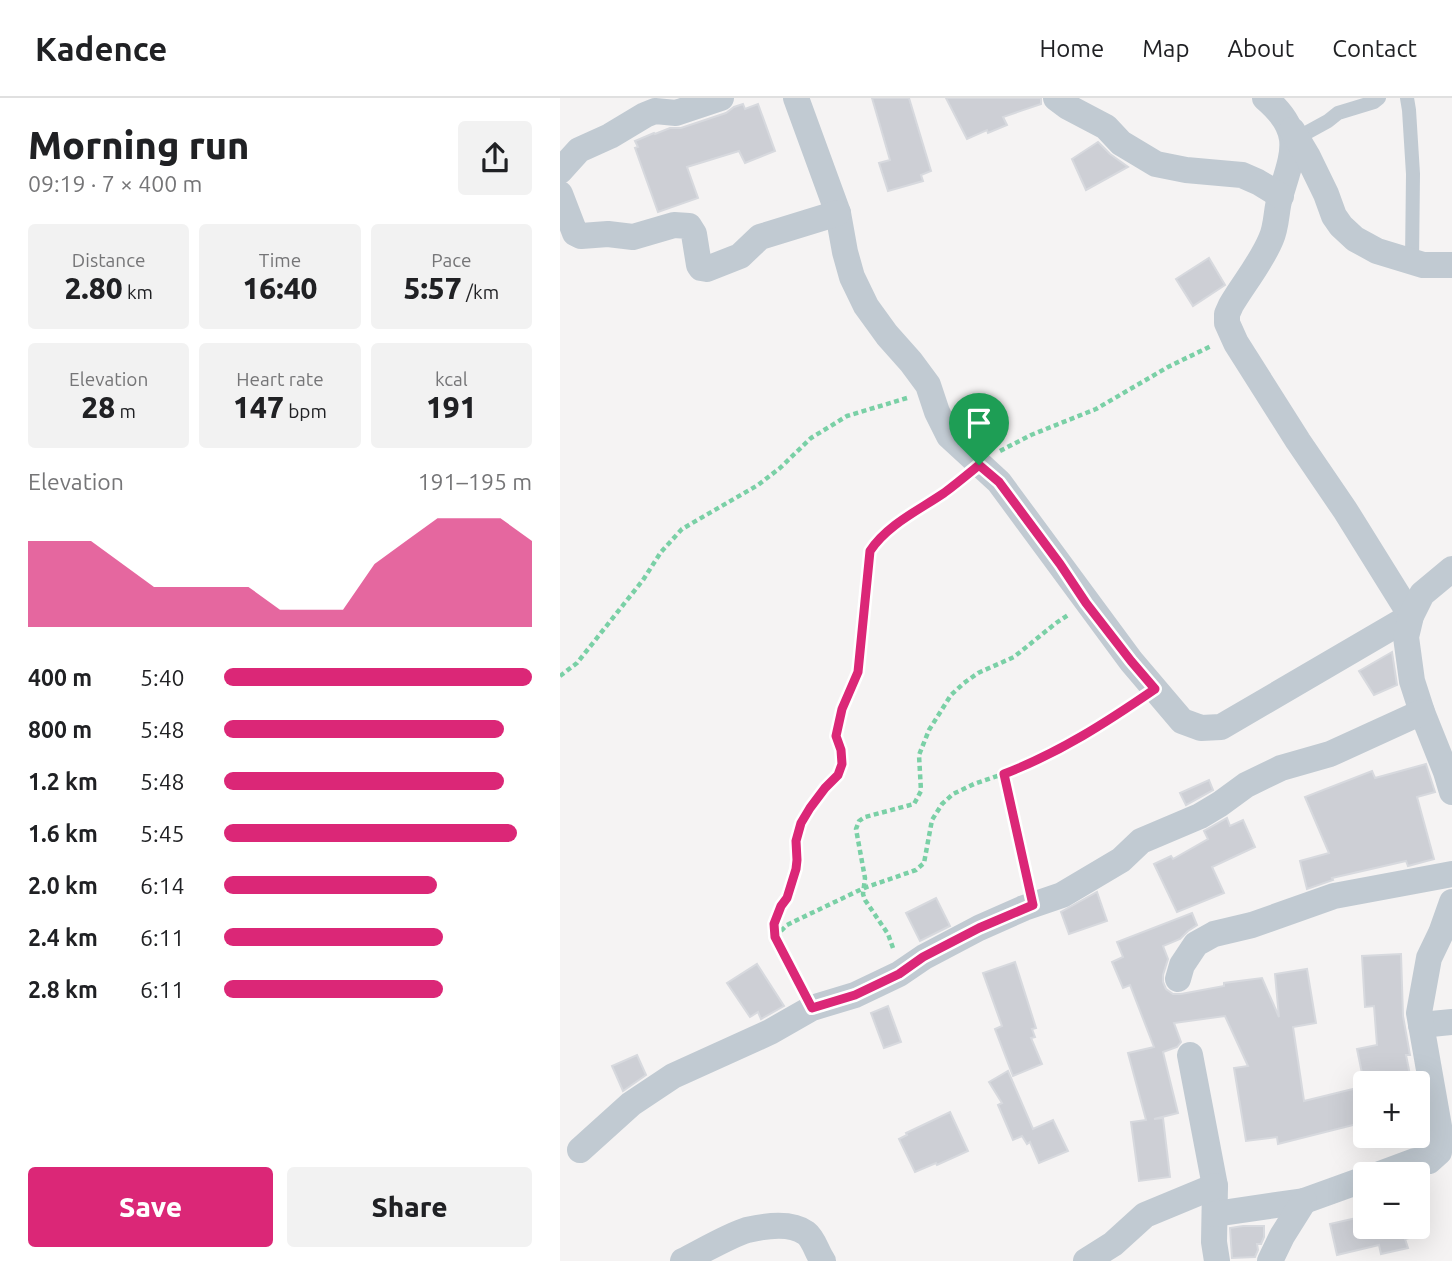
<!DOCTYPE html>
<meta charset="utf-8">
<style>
body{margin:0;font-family:Ubuntu,sans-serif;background:#f2f2f2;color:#202124;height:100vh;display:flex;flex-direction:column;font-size:26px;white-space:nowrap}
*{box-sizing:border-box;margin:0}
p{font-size:23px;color:#757577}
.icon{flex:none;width:38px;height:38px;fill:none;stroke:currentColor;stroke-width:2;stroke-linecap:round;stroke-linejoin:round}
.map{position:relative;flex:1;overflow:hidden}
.side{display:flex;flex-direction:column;background:#fff;width:560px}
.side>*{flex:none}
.buttons{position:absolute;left:793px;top:973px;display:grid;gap:14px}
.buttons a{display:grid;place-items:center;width:77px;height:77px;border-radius:7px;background:#fff;box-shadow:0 7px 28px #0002;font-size:35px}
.pin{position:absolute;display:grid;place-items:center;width:60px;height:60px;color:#fff;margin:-72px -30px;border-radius:50% 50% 50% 0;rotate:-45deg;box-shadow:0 0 7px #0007}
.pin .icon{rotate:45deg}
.round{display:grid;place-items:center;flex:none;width:74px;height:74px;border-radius:7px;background:#f2f2f2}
.headline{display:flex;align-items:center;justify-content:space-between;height:119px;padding:0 28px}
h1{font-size:38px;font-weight:800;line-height:52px}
.metrics{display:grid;grid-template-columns:repeat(3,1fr);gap:10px;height:119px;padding:7px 28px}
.metrics div{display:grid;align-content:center;border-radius:7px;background:#f2f2f2;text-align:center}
.metrics b{font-size:30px;font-weight:800}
.metrics small{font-size:19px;font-weight:400}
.metrics p{font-size:19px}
.chart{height:196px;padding:14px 28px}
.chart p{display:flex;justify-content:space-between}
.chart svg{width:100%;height:126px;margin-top:7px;fill:#db2777;opacity:.7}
.action{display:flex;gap:14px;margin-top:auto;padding:14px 28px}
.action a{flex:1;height:80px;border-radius:7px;background:#db2777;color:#fff;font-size:28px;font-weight:800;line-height:80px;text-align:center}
.action a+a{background:#f2f2f2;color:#202124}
ul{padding:0 28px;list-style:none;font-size:23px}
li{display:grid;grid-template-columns:112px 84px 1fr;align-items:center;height:52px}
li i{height:18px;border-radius:9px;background:#db2777}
header{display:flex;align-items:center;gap:42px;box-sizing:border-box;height:98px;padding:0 35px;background:#fff;border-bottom:2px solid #e0e0e0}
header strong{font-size:33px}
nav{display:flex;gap:38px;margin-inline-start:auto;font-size:24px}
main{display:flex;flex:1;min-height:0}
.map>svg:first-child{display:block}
.building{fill:#cdcfd5;stroke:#d7d9de;stroke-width:2}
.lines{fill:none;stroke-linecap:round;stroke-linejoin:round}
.path{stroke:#7ad0a6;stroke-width:4.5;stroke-dasharray:5 3.5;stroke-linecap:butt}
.service{stroke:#c1cad2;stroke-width:14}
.minor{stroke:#c1cad2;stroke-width:26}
.route-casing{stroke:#fff;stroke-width:14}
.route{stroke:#db2777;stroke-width:9}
</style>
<header>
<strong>Kadence</strong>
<nav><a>Home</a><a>Map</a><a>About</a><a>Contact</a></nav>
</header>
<main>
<section class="side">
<div class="headline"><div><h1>Morning run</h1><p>09:19 · 7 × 400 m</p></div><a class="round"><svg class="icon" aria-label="share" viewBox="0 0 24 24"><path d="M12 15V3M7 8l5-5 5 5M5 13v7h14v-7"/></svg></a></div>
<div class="metrics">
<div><p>Distance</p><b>2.80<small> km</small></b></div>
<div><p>Time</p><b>16:40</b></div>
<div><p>Pace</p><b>5:57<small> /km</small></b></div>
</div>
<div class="metrics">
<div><p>Elevation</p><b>28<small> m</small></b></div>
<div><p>Heart rate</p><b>147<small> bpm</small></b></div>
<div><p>kcal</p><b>191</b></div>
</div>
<div class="chart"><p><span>Elevation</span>191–195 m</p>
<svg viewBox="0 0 160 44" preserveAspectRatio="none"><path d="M0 44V14L10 14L20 14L30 22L40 30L50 30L60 30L70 30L80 38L90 38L100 38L110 22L120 14L130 6L140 6L150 6L160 14V44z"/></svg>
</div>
<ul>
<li><b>400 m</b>5:40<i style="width:100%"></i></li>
<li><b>800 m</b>5:48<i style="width:91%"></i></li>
<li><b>1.2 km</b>5:48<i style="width:91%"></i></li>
<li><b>1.6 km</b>5:45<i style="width:95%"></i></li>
<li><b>2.0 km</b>6:14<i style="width:69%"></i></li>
<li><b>2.4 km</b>6:11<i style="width:71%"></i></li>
<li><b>2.8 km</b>6:11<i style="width:71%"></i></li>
</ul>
<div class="action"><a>Save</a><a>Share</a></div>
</section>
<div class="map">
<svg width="892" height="1163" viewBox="0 0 892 1163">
<rect width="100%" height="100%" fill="#f5f3f3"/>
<g class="building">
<polygon points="312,0 349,0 371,73 361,77 363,83 328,93 319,65 330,62"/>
<polygon points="386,0 481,0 481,6 443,19 447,27 428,35 427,32 407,41"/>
<polygon points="183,6 185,11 198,6 215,53 185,65 179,53 127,69 138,100 98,114 75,50 78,49 75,43 94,35 95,36 110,30 121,30 166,15 174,9"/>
<polygon points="538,44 550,56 568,69 526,92 512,61"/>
<polygon points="649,160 665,187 633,208 616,181"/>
<polygon points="832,554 837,587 814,597 799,573"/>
<polygon points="866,666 875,694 857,699 874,761 848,768 846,763 772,780 773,782 747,791 740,763 769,755 745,699 812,673 815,680"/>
<polygon points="649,682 653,692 626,707 620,695"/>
<polygon points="667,720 670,728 683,722 695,749 652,769 664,795 617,814 594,766 611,758 613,761 648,741 644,733"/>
<polygon points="537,794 547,823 509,836 501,814"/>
<polygon points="376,800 390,828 360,843 346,815"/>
<polygon points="632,815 637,827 628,833 620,841 603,848 608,861 603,877 603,884 606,891 613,896 621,896 664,888 664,885 702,880 719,919 715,876 747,871 756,925 733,929 744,1003 797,990 805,1024 718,1046 717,1039 686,1043 674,970 688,968 665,918 614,925 621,944 617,949 603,954 618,1015 594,1021 603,1020 610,1079 579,1083 571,1024 586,1022 568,955 594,949 570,887 563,890 552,864 563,859 557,844"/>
<polygon points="841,856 843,918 850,957 846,957 850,977 804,985 797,951 817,947 814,908 805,909 802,858"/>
<polygon points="455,864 476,930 472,931 475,939 471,940 482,966 453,978 435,931 442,928 423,875"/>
<polygon points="197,866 224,908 201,921 198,914 190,919 167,885"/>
<polygon points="328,908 341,944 324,950 311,915"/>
<polygon points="77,957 86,977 63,993 52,968"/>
<polygon points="448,973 473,1031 493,1022 508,1053 479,1065 470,1044 467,1046 462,1038 453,1042 438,1007 442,1005 429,984"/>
<polygon points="390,1014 408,1053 377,1067 376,1065 355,1074 339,1041 347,1037 346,1035"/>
<polygon points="805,1118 805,1129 863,1129 864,1136 845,1141 848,1150 821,1156 819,1147 777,1157 770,1126"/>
<polygon points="683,1128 704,1128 704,1139 701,1146 697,1146 698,1152 695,1159 672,1160 670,1130"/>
</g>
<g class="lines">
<g class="path">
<polyline points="440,353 471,337 536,311 608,269 651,248"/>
<polyline points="0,578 17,565 83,482 101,454 122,431 198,387 220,370 251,340 287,318 347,300"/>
<polyline points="444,676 468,786"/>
<polyline points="215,839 227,827 235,823 304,790 356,772 364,765 372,722 382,706 393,696 414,686 466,668 498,652 544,626 577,603"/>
<polyline points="333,850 328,836 305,802 303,796 305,780 296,731 299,723 305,719 354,706 361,693 359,657 369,632 391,597 404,585 418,575 454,559 496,525 508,517"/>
<path d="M241 888 214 835V826L221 808 227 800 236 771 237 762 236 743 241 725 250 710 265 690 278 677 282 666 281 652 277 638 282 611 298 574 310 453C329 424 375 403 402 381"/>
</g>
<g class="service">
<polyline points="847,0 849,12 853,76 852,163"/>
<polyline points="737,40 768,23 778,15 814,4 819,0"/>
</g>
<g class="minor">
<path d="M236 0 278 115 285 154 292 179 306 208 327 237 351 264 368 287 377 314 389 338 439 384 571 563 622 623 641 630 661 629 851 518 785 412 738 343 676 245 667 225V216L671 207C684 185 701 165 711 141 717 128 716 112 720 99 733 55 745 34 705 0"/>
<polyline points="496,0 508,9 546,29 561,45 596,66 626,72 682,77 698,84 721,98"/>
<polyline points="732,32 748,59 766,96 774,118 781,128 795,141 817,153 863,167 892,167"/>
<polyline points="0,73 19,52 50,38 85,17 95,13 116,15 161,0"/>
<polyline points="0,96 15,135 21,138 48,136 73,139 114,127 129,128 134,136 139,167 141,170 147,171 180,158 200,139 278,115"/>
<polyline points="892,471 862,496 851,518 846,539 852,583 862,614 886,674 892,694"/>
<polyline points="618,881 622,867 636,846 654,836 692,827 774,798 892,776"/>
<polyline points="861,927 892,924"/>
<polyline points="630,957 655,1088 654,1144 657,1163"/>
<polyline points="20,1052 71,1006 113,978 210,934 252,910 295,897 339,876 364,859 419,830 464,810 502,797 561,762 581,743 640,718 660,706 686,687 721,670 770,656 862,614"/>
<polyline points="820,1076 855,1063 869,1063 879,1054 880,1034 859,915 869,860 881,835 892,804"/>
<polyline points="655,1116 744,1103 805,1081"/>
<path d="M123 1163C141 1154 168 1138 187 1132 204 1128 231 1124 246 1135 254 1141 257 1155 263 1163"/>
<polyline points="526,1163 553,1146 585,1117 655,1088"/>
<polyline points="710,1163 722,1138 744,1103"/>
</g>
</g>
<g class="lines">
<g class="route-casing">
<path id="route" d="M419 367 439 384 500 466 526 505 571 563 595 591C547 624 499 655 444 676L473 807 419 830 363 859 339 876 295 897 252 910 215 839 214 826 221 808 227 800 236 771 237 762 236 743 241 725 250 710 265 690 278 677 282 666 281 652 276 638 282 611 298 574 310 453C327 427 359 412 384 395 396 386 408 376 419 367Z"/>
</g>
<use href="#route" class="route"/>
</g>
</svg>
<div class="buttons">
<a>+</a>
<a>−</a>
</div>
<div class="pin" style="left:419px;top:367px;background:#1e9e55"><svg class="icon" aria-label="arrive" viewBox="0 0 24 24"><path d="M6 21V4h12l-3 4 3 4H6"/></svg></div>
</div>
</main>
